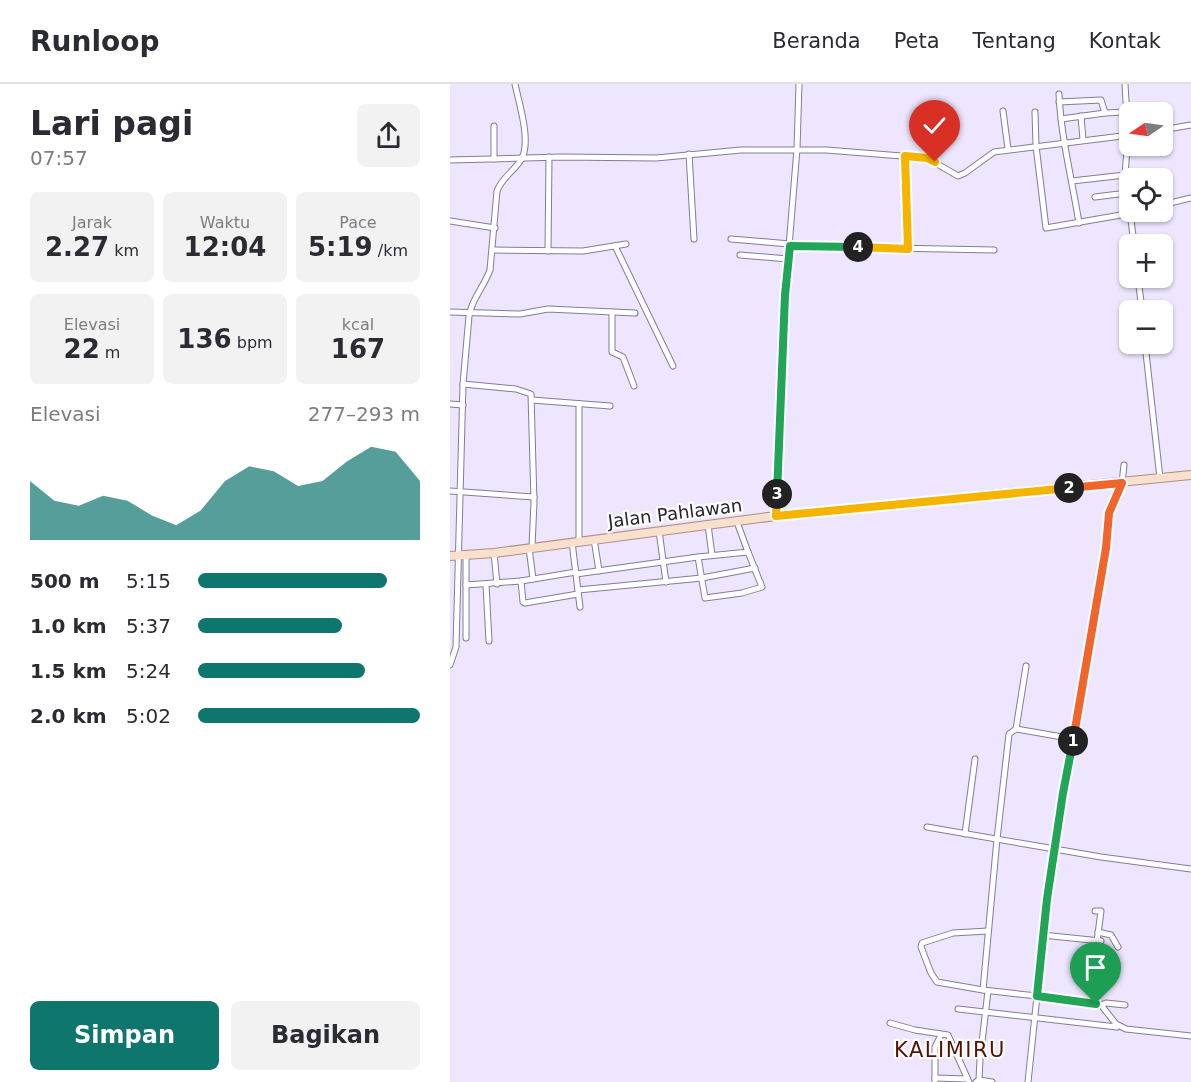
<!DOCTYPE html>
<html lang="id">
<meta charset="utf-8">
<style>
body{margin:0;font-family:"DejaVu Sans",sans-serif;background:#f2f2f3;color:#2b2b33;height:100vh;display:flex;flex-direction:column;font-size:22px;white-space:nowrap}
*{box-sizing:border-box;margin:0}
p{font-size:20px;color:#7c7c81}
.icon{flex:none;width:33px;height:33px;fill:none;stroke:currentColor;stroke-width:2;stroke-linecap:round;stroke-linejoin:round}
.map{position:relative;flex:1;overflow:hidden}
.sheet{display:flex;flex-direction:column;background:#fff;width:450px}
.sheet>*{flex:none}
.needle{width:39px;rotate:257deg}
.controls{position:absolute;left:669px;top:18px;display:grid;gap:12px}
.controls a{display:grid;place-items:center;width:54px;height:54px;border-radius:9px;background:#fff;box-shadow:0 2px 4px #0004;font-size:30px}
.pin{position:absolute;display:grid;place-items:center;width:51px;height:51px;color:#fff;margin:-62px -26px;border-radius:50% 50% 50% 0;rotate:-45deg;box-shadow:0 0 6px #0007}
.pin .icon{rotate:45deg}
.km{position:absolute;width:30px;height:30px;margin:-15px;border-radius:50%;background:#222;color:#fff;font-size:16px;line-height:30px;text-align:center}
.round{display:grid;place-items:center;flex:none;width:63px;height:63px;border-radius:9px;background:#f2f2f3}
.headline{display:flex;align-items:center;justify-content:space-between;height:102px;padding:0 30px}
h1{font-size:33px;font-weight:700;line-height:45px}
.figures{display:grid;grid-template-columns:repeat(3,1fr);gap:9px;height:102px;padding:6px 30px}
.figures div{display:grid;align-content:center;border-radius:9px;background:#f2f2f3;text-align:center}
.figures b{font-size:26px;font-weight:700}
.figures small{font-size:16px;font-weight:400}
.figures p{font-size:16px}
.chart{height:168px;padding:12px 30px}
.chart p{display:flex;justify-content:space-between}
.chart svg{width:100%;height:108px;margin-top:6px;fill:#0f766e;opacity:.7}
.primary-button{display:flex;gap:12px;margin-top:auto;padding:12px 30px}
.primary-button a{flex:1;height:69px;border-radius:9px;background:#0f766e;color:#fff;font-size:24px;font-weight:700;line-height:69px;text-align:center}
.primary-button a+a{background:#f2f2f3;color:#2b2b33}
ul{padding:0 30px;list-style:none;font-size:20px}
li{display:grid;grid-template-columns:96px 72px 1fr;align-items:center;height:45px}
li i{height:15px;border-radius:8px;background:#0f766e}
header{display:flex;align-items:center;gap:36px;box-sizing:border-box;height:84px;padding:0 30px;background:#fff;border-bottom:2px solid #e1e1e2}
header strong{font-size:28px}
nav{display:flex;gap:33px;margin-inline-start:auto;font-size:21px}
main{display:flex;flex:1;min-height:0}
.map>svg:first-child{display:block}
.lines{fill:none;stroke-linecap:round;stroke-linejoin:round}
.minor-casing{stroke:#837c97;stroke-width:7}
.primary-casing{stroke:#ad8f81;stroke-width:10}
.minor{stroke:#fff;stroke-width:5}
.primary{stroke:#f9dfce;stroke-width:8}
.split-1-casing{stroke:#fff;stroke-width:12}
.split-2-casing{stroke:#fff;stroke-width:12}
.split-3-casing{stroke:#fff;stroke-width:12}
.split-4-casing{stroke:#fff;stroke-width:12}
.split-5-casing{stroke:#fff;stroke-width:12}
.split-1{stroke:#22a559;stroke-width:8}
.split-2{stroke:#f0652b;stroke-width:8}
.split-3{stroke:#f5b400;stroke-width:8}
.split-4{stroke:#22a559;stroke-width:8}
.split-5{stroke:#f5b400;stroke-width:8}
.labels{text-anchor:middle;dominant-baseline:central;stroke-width:4.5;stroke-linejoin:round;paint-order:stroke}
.street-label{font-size:18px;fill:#27242f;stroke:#fff}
.quarter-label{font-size:21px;letter-spacing:1.5px;fill:#541202;stroke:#fff}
</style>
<header>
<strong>Runloop</strong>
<nav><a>Beranda</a><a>Peta</a><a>Tentang</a><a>Kontak</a></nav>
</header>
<main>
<section class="sheet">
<div class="headline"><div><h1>Lari pagi</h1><p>07:57</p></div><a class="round"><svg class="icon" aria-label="share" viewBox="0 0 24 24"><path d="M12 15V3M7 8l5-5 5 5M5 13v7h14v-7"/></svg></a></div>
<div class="figures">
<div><p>Jarak</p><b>2.27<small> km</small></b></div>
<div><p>Waktu</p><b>12:04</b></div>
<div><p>Pace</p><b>5:19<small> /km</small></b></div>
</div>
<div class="figures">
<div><p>Elevasi</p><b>22<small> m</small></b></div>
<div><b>136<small> bpm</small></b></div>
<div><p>kcal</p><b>167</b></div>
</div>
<div class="chart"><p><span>Elevasi</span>277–293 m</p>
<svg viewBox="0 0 160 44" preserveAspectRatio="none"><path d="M0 44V20L10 28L20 30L30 26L40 28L50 34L60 38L70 32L80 20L90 14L100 16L110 22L120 20L130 12L140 6L150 8L160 20V44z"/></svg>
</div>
<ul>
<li><b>500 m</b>5:15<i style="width:85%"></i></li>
<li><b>1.0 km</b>5:37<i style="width:65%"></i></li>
<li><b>1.5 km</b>5:24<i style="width:75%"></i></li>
<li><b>2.0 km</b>5:02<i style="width:100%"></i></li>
</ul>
<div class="primary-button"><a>Simpan</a><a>Bagikan</a></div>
</section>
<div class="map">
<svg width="741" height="998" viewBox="0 0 741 998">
<rect width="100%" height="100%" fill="#ede6fe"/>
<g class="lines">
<g class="minor-casing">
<g id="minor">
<polyline points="675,0 678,51 675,91 680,125"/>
<path d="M609 10C611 54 622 95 629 139"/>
<polyline points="609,18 651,16 655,29 676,28"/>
<polyline points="553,27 558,65"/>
<polyline points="585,28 586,62 596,144 688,128"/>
<polyline points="631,32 633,56"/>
<polyline points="611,35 655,29"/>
<polyline points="44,42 44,75"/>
<polyline points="712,46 741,41"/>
<polyline points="239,70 244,155"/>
<polyline points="455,73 458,165"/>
<polyline points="0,76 111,73 206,74 291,66 376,66 477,74 508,92 515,89 544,68 680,51"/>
<polyline points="622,97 675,91"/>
<polyline points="645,113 677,109"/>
<polyline points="712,121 741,114"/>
<polyline points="680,128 684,160"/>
<polyline points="0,137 45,144"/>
<polyline points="281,155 340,160"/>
<polyline points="165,162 223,282"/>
<polyline points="340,162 544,166"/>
<polyline points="43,166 133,167 176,160"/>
<polyline points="98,167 99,73"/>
<polyline points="290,171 338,175"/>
<polyline points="688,194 692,226"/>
<polyline points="0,228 70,230 98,225 185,229"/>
<polyline points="162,228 162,268 173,273 184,302"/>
<polyline points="695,260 710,394"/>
<polyline points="13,300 66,305 81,310 84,418 82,463"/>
<polyline points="82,316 160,322"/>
<polyline points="0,320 13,321"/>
<polyline points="674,381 672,399 659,429 652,487 613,709 592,851 587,912 651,921 666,940 676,945 741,952"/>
<polyline points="0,407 84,413"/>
<polyline points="326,432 335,211 347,65 349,0"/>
<polyline points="258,441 262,471"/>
<polyline points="209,447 216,498"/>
<polyline points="144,455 149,487"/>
<polyline points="129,457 129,320"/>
<polyline points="122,458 130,523"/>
<polyline points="79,464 83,495"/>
<polyline points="44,469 47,500"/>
<polyline points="248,473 255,514 292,509 312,503 298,468"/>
<polyline points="126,490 248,473 298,468 287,438"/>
<polyline points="71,497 73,518 75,519 128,510"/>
<polyline points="16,501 71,497 126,488"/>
<polyline points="36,501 39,557"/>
<polyline points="128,506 252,494 305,484"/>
<polyline points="16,554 16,472"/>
<path d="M0 581 6 563 13 300 19 232C22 214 34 203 40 186L47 107C52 93 65 87 72 74 81 56 69 19 65 0"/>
<polyline points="566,645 576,582"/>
<polyline points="477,743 651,773 741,785"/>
<polyline points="515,750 525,675"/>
<polyline points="645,827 651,827 646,865"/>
<polyline points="538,847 503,849 472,859 471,863 481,889 487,898 533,906 587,912 578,998"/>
<polyline points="648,848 661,851 668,863"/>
<polyline points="592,851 651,857"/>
<polyline points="533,906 547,755 559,650 566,645 624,655"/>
<polyline points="651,921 656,919 675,921"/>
<polyline points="508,925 667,943"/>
<polyline points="440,939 465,946 498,951 519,998"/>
<polyline points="485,994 517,995"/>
<polyline points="529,996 542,998"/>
<polyline points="485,998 485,963 491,951"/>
<polyline points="526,998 529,996 530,975 538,907"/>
</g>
</g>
<g class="primary-casing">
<polyline id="primary" points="0,472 44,469 326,432 741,391"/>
</g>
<use href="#minor" class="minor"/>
<use href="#primary" class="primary"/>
</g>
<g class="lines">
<g class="split-1-casing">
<polyline id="split-1" points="623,657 613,709 597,815 587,912 646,920"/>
</g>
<g class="split-2-casing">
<polyline id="split-2" points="619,404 672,399 659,429 656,464 623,657"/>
</g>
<g class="split-3-casing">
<polyline id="split-3" points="327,410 326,432 619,404"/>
</g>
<g class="split-4-casing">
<polyline id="split-4" points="327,410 335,211 340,162 408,163"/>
</g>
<g class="split-5-casing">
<polyline id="split-5" points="408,163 458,165 455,72 477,74 485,78"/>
</g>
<use href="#split-1" class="split-1"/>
<use href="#split-2" class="split-2"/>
<use href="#split-3" class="split-3"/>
<use href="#split-4" class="split-4"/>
<use href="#split-5" class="split-5"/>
</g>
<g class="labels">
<g class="street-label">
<text transform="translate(225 429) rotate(-7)">Jalan Pahlawan</text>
</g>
<g class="quarter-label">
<text x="500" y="966">KALIMIRU</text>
</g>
</g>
</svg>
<div class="controls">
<a><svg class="needle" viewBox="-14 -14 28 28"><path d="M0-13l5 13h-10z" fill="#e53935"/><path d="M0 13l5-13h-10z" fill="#7c7c81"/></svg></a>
<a><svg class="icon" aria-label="locate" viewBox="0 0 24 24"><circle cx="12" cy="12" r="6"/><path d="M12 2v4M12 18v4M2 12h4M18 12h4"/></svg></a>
<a>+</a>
<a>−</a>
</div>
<div class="pin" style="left:646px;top:920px;background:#1e9e55"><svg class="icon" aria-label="arrive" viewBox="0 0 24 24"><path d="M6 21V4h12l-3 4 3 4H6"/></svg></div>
<div class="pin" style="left:485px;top:78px;background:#d93025"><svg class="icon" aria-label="check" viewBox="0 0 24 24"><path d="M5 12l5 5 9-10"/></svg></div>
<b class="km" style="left:623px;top:657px">1</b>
<b class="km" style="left:619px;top:404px">2</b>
<b class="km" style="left:327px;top:410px">3</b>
<b class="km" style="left:408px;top:163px">4</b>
</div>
</main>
